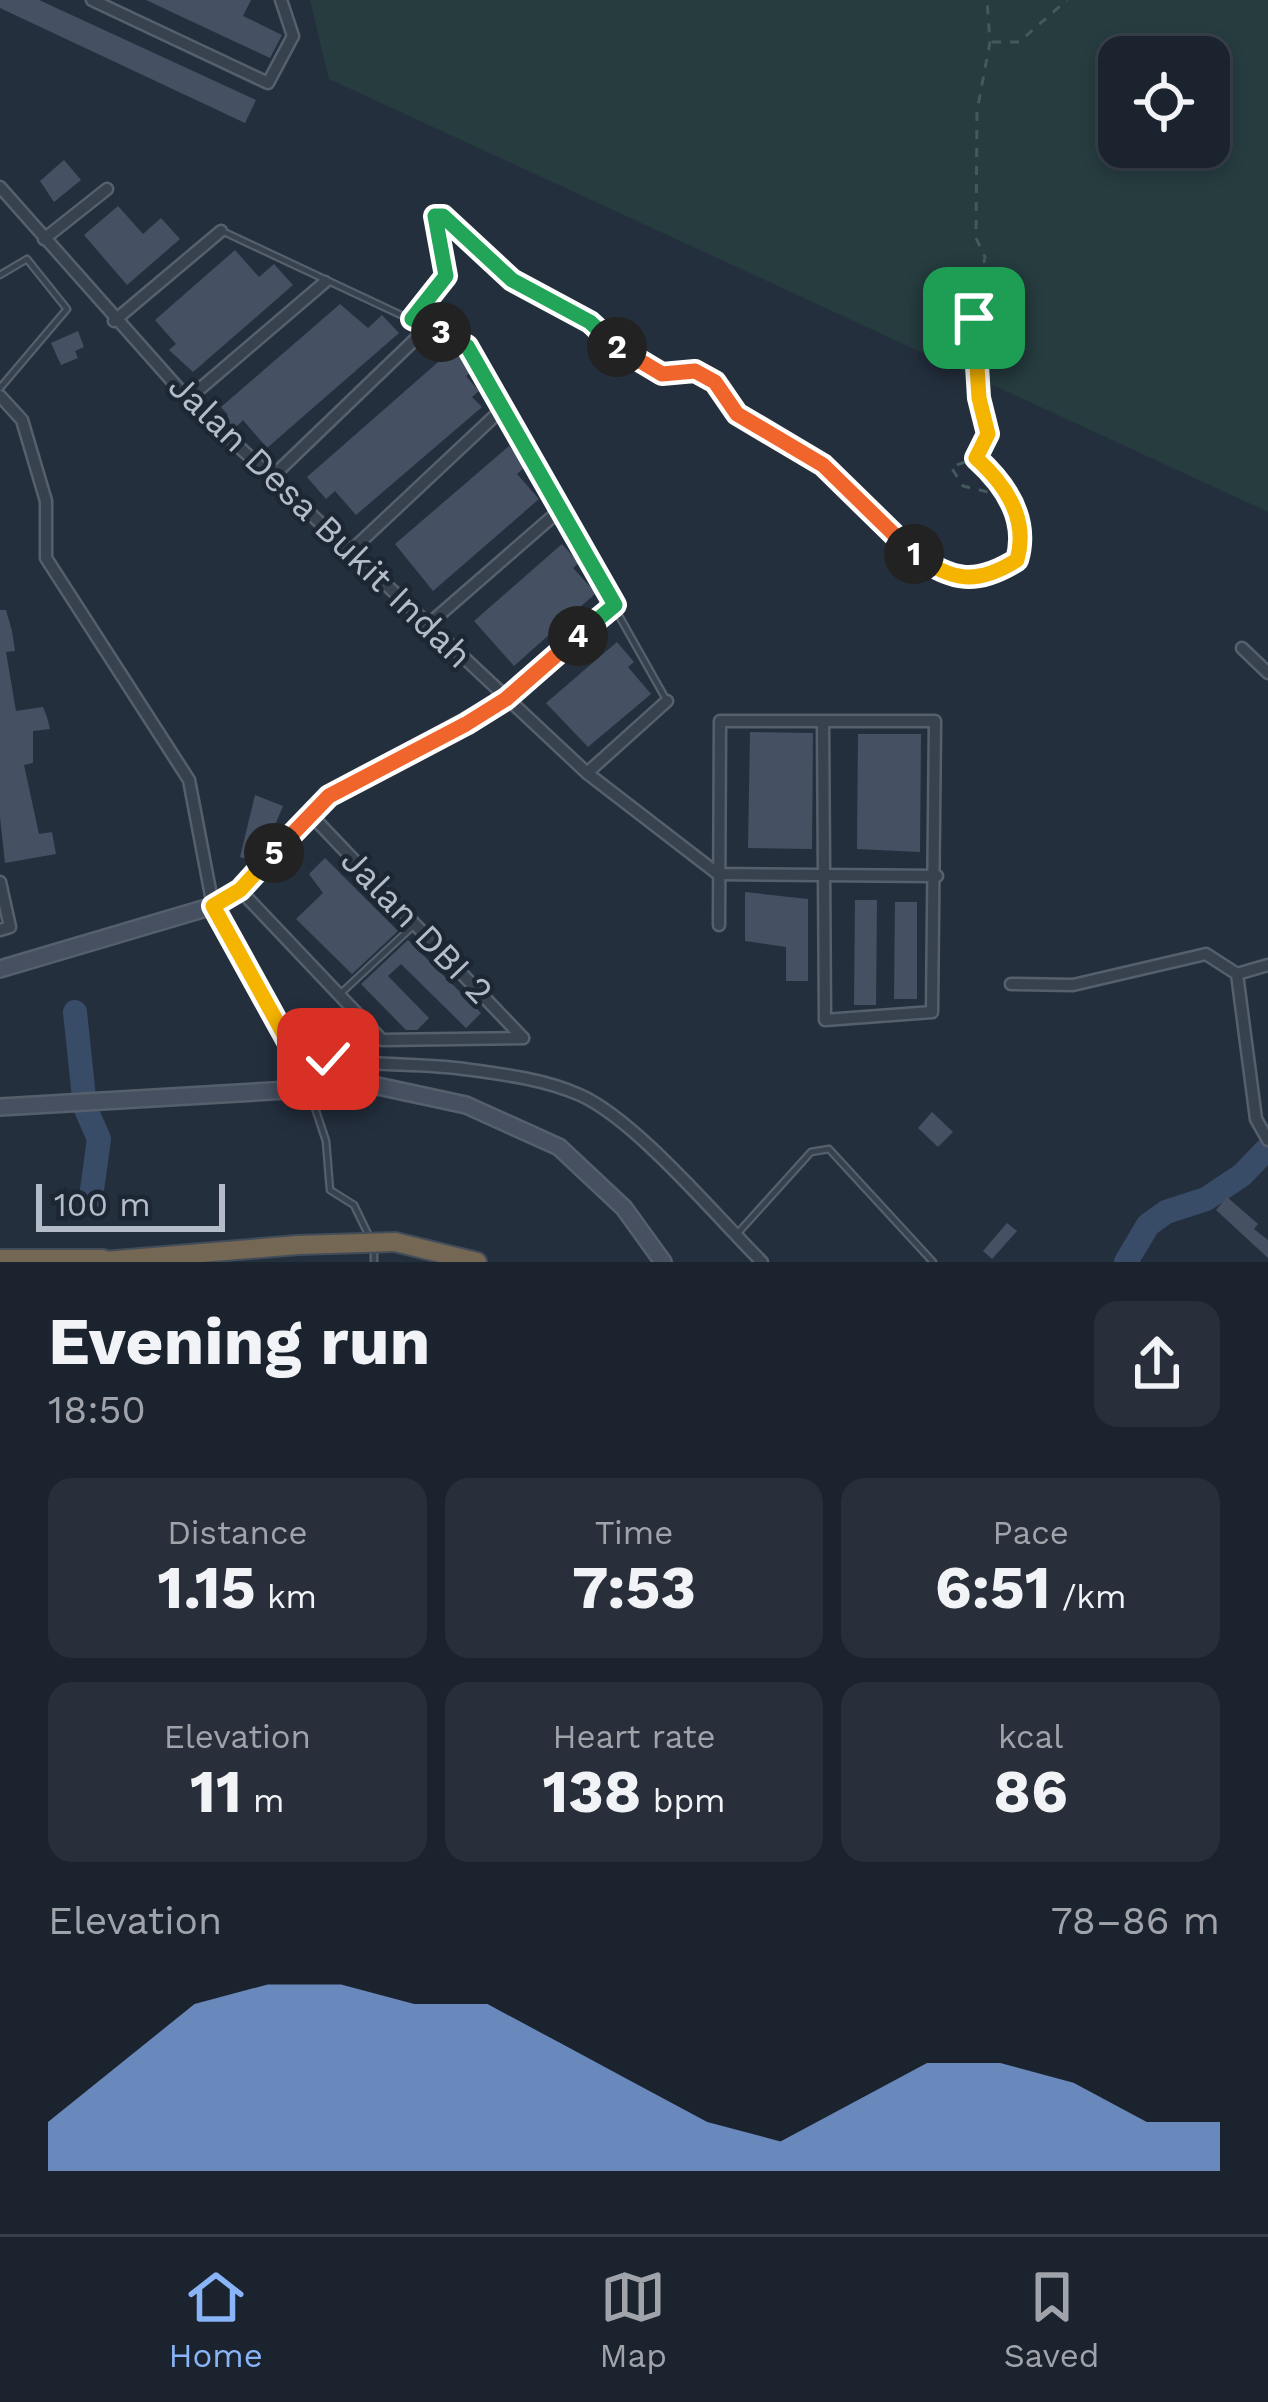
<!DOCTYPE html>
<meta charset="utf-8">
<style>
body{margin:0;font-family:"Work Sans",sans-serif;background:#282f3a;color:#f1f3f6;height:100vh;display:flex;flex-direction:column;font-size:45px;white-space:nowrap}
*{box-sizing:border-box;margin:0}
p{font-size:39px;color:#a0a4aa}
.icon{flex:none;width:66px;height:66px;fill:none;stroke:currentColor;stroke-width:2;stroke-linecap:round;stroke-linejoin:round}
.map{position:relative;height:1262px;overflow:hidden}
.details{display:flex;flex-direction:column;background:#1b232e;flex:1}
.details>*{flex:none}
.controls{position:absolute;left:1098px;top:36px;display:grid;gap:24px}
.controls a{display:grid;place-items:center;width:132px;height:132px;border-radius:24px;background:#1b232e;box-shadow:0 6px 18px #0003,0 0 0 3px #39404a;font-size:60px}
.scale{position:absolute;left:36px;bottom:30px;width:189px;box-sizing:border-box;padding-left:12px;border:6px solid #b4bcc9;border-top:0;font-size:33px;line-height:42px;white-space:nowrap;color:#b4bcc9;-webkit-text-stroke:9px #1d2633;paint-order:stroke}
.pin{position:absolute;display:grid;place-items:center;width:102px;height:102px;color:#fff;margin:-51px;border-radius:24px;box-shadow:0 6px 18px #0006}
.km{position:absolute;width:60px;height:60px;margin:-30px;border-radius:50%;background:#222;color:#fff;font-size:33px;line-height:60px;text-align:center}
.round{display:grid;place-items:center;flex:none;width:126px;height:126px;border-radius:24px;background:#282f3a}
.overview{display:flex;align-items:center;justify-content:space-between;height:204px;padding:0 48px}
h1{font-size:66px;font-weight:700;line-height:90px}
.figures{display:grid;grid-template-columns:repeat(3,1fr);gap:18px;height:204px;padding:12px 48px}
.figures div{display:grid;align-content:center;border-radius:24px;background:#282f3a;text-align:center}
.figures b{font-size:60px;font-weight:700}
.figures small{font-size:33px;font-weight:400}
.figures p{font-size:33px}
.chart{height:336px;padding:24px 48px}
.chart p{display:flex;justify-content:space-between}
.chart svg{width:100%;height:216px;margin-top:12px;fill:#8ab4f8;opacity:.7}
.dock{display:flex;justify-content:space-around;align-items:center;height:168px;border-top:3px solid #39404a;background:#1b232e;font-size:33px;color:#a0a4aa}
.dock a{display:grid;justify-items:center;gap:6px}
.dock .current{color:#8ab4f8}
.map>svg:first-child{display:block}
.green{fill:#263c3f;fill-rule:evenodd}
.lines{fill:none;stroke-linecap:round;stroke-linejoin:round}
.river{stroke:#394c67;stroke-width:24}
.building{fill:#455162}
.lane-casing{stroke:#565f6c;stroke-width:9}
.street-casing{stroke:#565f6c;stroke-width:15}
.secondary-casing{stroke:#565f6c;stroke-width:20}
.highway-casing{stroke:#434c59;stroke-width:22}
.path{stroke:#44595c;stroke-width:3;stroke-dasharray:9 9;stroke-linecap:butt}
.lane{stroke:#38414e;stroke-width:4.5}
.street{stroke:#38414e;stroke-width:10}
.secondary{stroke:#465061;stroke-width:15}
.highway{stroke:#746855;stroke-width:18}
.highway-bridge-casing{stroke:#434c59;stroke-width:22;stroke-linecap:butt}
.highway-bridge{stroke:#746855;stroke-width:18}
.split-1-casing{stroke:#fff;stroke-width:24}
.split-2-casing{stroke:#fff;stroke-width:24}
.split-3-casing{stroke:#fff;stroke-width:24}
.split-4-casing{stroke:#fff;stroke-width:24}
.split-5-casing{stroke:#fff;stroke-width:24}
.split-6-casing{stroke:#fff;stroke-width:24}
.split-1{stroke:#f5b400;stroke-width:15}
.split-2{stroke:#f0652b;stroke-width:15}
.split-3{stroke:#22a559;stroke-width:15}
.split-4{stroke:#22a559;stroke-width:15}
.split-5{stroke:#f0652b;stroke-width:15}
.split-6{stroke:#f5b400;stroke-width:15}
.labels{text-anchor:middle;dominant-baseline:central;stroke-width:9;stroke-linejoin:round;paint-order:stroke}
.street-label{font-size:36px;fill:#b4bcc9;stroke:#1d2633}
</style>
<div class="map">
<svg width="1268" height="1262" viewBox="0 0 1268 1262">
<rect width="100%" height="100%" fill="#242f3e"/>
<path class="green" d="M310 0H1268V512L329 79ZM1119 57H1209V147H1119Z"/>
<g class="lines">
<g class="river">
<polyline points="75,1012 85,1107 99,1139 91,1197"/>
<polyline points="1126,1262 1148,1225 1166,1212 1206,1199 1242,1175 1267,1149"/>
</g>
</g>
<g class="building">
<polygon points="0,0 39,0 256,100 245,123 0,8"/>
<polygon points="146,0 251,0 243,16 282,35 270,58"/>
<polygon points="64,160 81,180 54,202 40,181"/>
<polygon points="118,206 143,234 161,218 180,239 127,285 84,235"/>
<polygon points="235,250 259,277 274,264 293,285 193,372 169,350 176,344 155,320"/>
<polygon points="340,304 368,328 382,315 399,333 267,448 243,420 234,429 223,419 228,415 221,407"/>
<polygon points="78,331 84,347 75,351 78,358 61,365 51,343"/>
<polygon points="453,349 472,371 466,376 479,391 472,397 482,407 356,515 335,491 326,499 307,477"/>
<polygon points="509,446 526,466 517,474 539,499 433,591 395,544"/>
<polygon points="562,544 579,563 573,568 596,593 514,666 474,621"/>
<polygon points="0,610 6,610 12,631 15,651 6,652 16,711 43,707 47,717 50,729 33,731 33,763 24,765 39,834 52,832 56,854 5,863 0,817"/>
<polygon points="617,642 634,662 628,667 651,694 588,747 546,703"/>
<polygon points="750,732 813,733 812,849 748,848"/>
<polygon points="858,734 921,734 920,852 857,849"/>
<polygon points="255,795 283,806 275,825 282,828 251,861 240,857"/>
<polygon points="325,858 398,931 352,974 296,919 323,893 309,874"/>
<polygon points="745,892 808,899 808,981 786,981 786,947 745,941"/>
<polygon points="855,900 877,900 876,1005 854,1005"/>
<polygon points="895,902 917,902 917,999 894,999"/>
<polygon points="408,940 481,1013 466,1028 401,964 388,976 429,1018 417,1030 406,1030 361,984"/>
<polygon points="932,1112 953,1132 938,1147 918,1128"/>
<polygon points="1227,1197 1258,1224 1254,1229 1268,1240 1268,1258 1216,1210"/>
<polygon points="1007,1223 1017,1231 992,1259 983,1251"/>
</g>
<g class="lines">
<g class="lane-casing">
<g id="lane">
<polyline points="222,231 467,346 667,701"/>
<polyline points="0,275 27,259 67,309 0,388"/>
<polyline points="339,995 414,925"/>
<polyline points="294,1054 306,1083"/>
<polyline points="310,1093 326,1141 330,1190 354,1205 369,1236"/>
<polyline points="737,1234 811,1152 829,1149 933,1262"/>
<polyline points="374,1247 374,1262"/>
</g>
</g>
<g class="street-casing">
<g id="street">
<polyline points="92,0 268,83 293,36 281,0"/>
<polyline points="0,187 188,399 587,773 718,874 937,876"/>
<polyline points="44,239 107,189"/>
<polyline points="114,321 221,231"/>
<path d="M0 396 22 420 46 501V558L189 780 213 906 292 1049C346 1069 407 1061 464 1069 502 1074 544 1079 580 1095 636 1120 716 1216 762 1262"/>
<polyline points="188,399 325,282"/>
<polyline points="273,476 429,326"/>
<polyline points="353,549 500,411"/>
<polyline points="429,624 560,510"/>
<polyline points="1242,648 1268,673"/>
<polyline points="506,699 615,605"/>
<polyline points="587,773 667,701"/>
<polyline points="311,815 523,1038"/>
<polyline points="0,882 10,927 0,930"/>
<polyline points="240,890 382,1040 523,1038"/>
<polyline points="719,925 720,721 935,721 932,1012 825,1020 823,721"/>
<polyline points="1237,974 1268,965"/>
<polyline points="1011,984 1073,985 1206,954 1237,974 1256,1119 1268,1140"/>
</g>
</g>
<g class="secondary-casing">
<g id="secondary">
<polyline points="0,969 213,906 240,890 329,796 506,699"/>
<polyline points="0,1107 373,1085 466,1105 559,1147 624,1208 663,1262"/>
</g>
</g>
<g class="highway-casing">
<g id="highway">
<polyline points="395,1242 477,1262"/>
<polyline points="0,1259 103,1259"/>
<polyline points="92,1262 298,1245"/>
</g>
</g>
<g class="path">
<polyline points="992,42 1019,42 1067,0"/>
<path d="M417 314 446 276 435 216H443L512 281 590 322 636 363 661 374 695 371 715 382 737 414 823 465 899 543 931 567 964 578 990 577 1017 560C1029 519 1007 485 976 458L951 467 963 486 1009 497"/>
<polyline points="977,456 988,434 978,397 974,318 985,257 976,238 977,111 990,42 987,0"/>
</g>
<use href="#lane" class="lane"/>
<use href="#street" class="street"/>
<use href="#secondary" class="secondary"/>
<use href="#highway" class="highway"/>
<g class="highway-bridge-casing">
<polyline id="highway-bridge" points="298,1245 395,1242"/>
</g>
<use href="#highway-bridge" class="highway-bridge"/>
</g>
<g class="lines">
<g class="split-1-casing">
<path id="split-1" d="M914 554C953 582 977 585 1017 560 1029 519 1006 485 976 458L988 434 979 398 974 318"/>
</g>
<g class="split-2-casing">
<polyline id="split-2" points="617,347 662,374 695,371 715,382 737,414 823,465 914,554"/>
</g>
<g class="split-3-casing">
<polyline id="split-3" points="441,332 412,319 446,276 435,216 443,216 512,280 590,322 617,347"/>
</g>
<g class="split-4-casing">
<polyline id="split-4" points="441,332 467,346 615,605 578,636"/>
</g>
<g class="split-5-casing">
<polyline id="split-5" points="274,853 329,796 466,724 506,699 578,636"/>
</g>
<g class="split-6-casing">
<polyline id="split-6" points="274,853 240,890 213,906 292,1049 328,1059"/>
</g>
<use href="#split-1" class="split-1"/>
<use href="#split-2" class="split-2"/>
<use href="#split-3" class="split-3"/>
<use href="#split-4" class="split-4"/>
<use href="#split-5" class="split-5"/>
<use href="#split-6" class="split-6"/>
</g>
<g class="labels">
<g class="street-label">
<text transform="translate(320 521) rotate(44)">Jalan Desa Bukit Indah</text>
<text transform="translate(417 926) rotate(46)">Jalan DBI 2</text>
</g>
</g>
</svg>
<div class="controls">
<a><svg class="icon" aria-label="locate" viewBox="0 0 24 24"><circle cx="12" cy="12" r="6"/><path d="M12 2v4M12 18v4M2 12h4M18 12h4"/></svg></a>
</div>
<div class="scale">100 m</div>
<div class="pin" style="left:974px;top:318px;background:#1e9e55"><svg class="icon" aria-label="arrive" viewBox="0 0 24 24"><path d="M6 21V4h12l-3 4 3 4H6"/></svg></div>
<div class="pin" style="left:328px;top:1059px;background:#d93025"><svg class="icon" aria-label="check" viewBox="0 0 24 24"><path d="M5 12l5 5 9-10"/></svg></div>
<b class="km" style="left:914px;top:554px">1</b>
<b class="km" style="left:617px;top:347px">2</b>
<b class="km" style="left:441px;top:332px">3</b>
<b class="km" style="left:578px;top:636px">4</b>
<b class="km" style="left:274px;top:853px">5</b>
</div>
<section class="details">
<div class="overview"><div><h1>Evening run</h1><p>18:50</p></div><a class="round"><svg class="icon" aria-label="share" viewBox="0 0 24 24"><path d="M12 15V3M7 8l5-5 5 5M5 13v7h14v-7"/></svg></a></div>
<div class="figures">
<div><p>Distance</p><b>1.15<small> km</small></b></div>
<div><p>Time</p><b>7:53</b></div>
<div><p>Pace</p><b>6:51<small> /km</small></b></div>
</div>
<div class="figures">
<div><p>Elevation</p><b>11<small> m</small></b></div>
<div><p>Heart rate</p><b>138<small> bpm</small></b></div>
<div><p>kcal</p><b>86</b></div>
</div>
<div class="chart"><p><span>Elevation</span>78–86 m</p>
<svg viewBox="0 0 160 44" preserveAspectRatio="none"><path d="M0 44V34L10 22L20 10L30 6L40 6L50 10L60 10L70 18L80 26L90 34L100 38L110 30L120 22L130 22L140 26L150 34L160 34V44z"/></svg>
</div>
</section>
<nav class="dock">
<a class="current"><svg class="icon" aria-label="home" viewBox="0 0 24 24"><path d="M3 11l9-7 9 7M6 9v11h12V9"/></svg>Home</a>
<a><svg class="icon" aria-label="map" viewBox="0 0 24 24"><path d="M3 6l6-2 6 2 6-2v14l-6 2-6-2-6 2zM9 4v14M15 6v14"/></svg>Map</a>
<a><svg class="icon" aria-label="saved" viewBox="0 0 24 24"><path d="M7 4h10v16l-5-4-5 4z"/></svg>Saved</a>
</nav>
